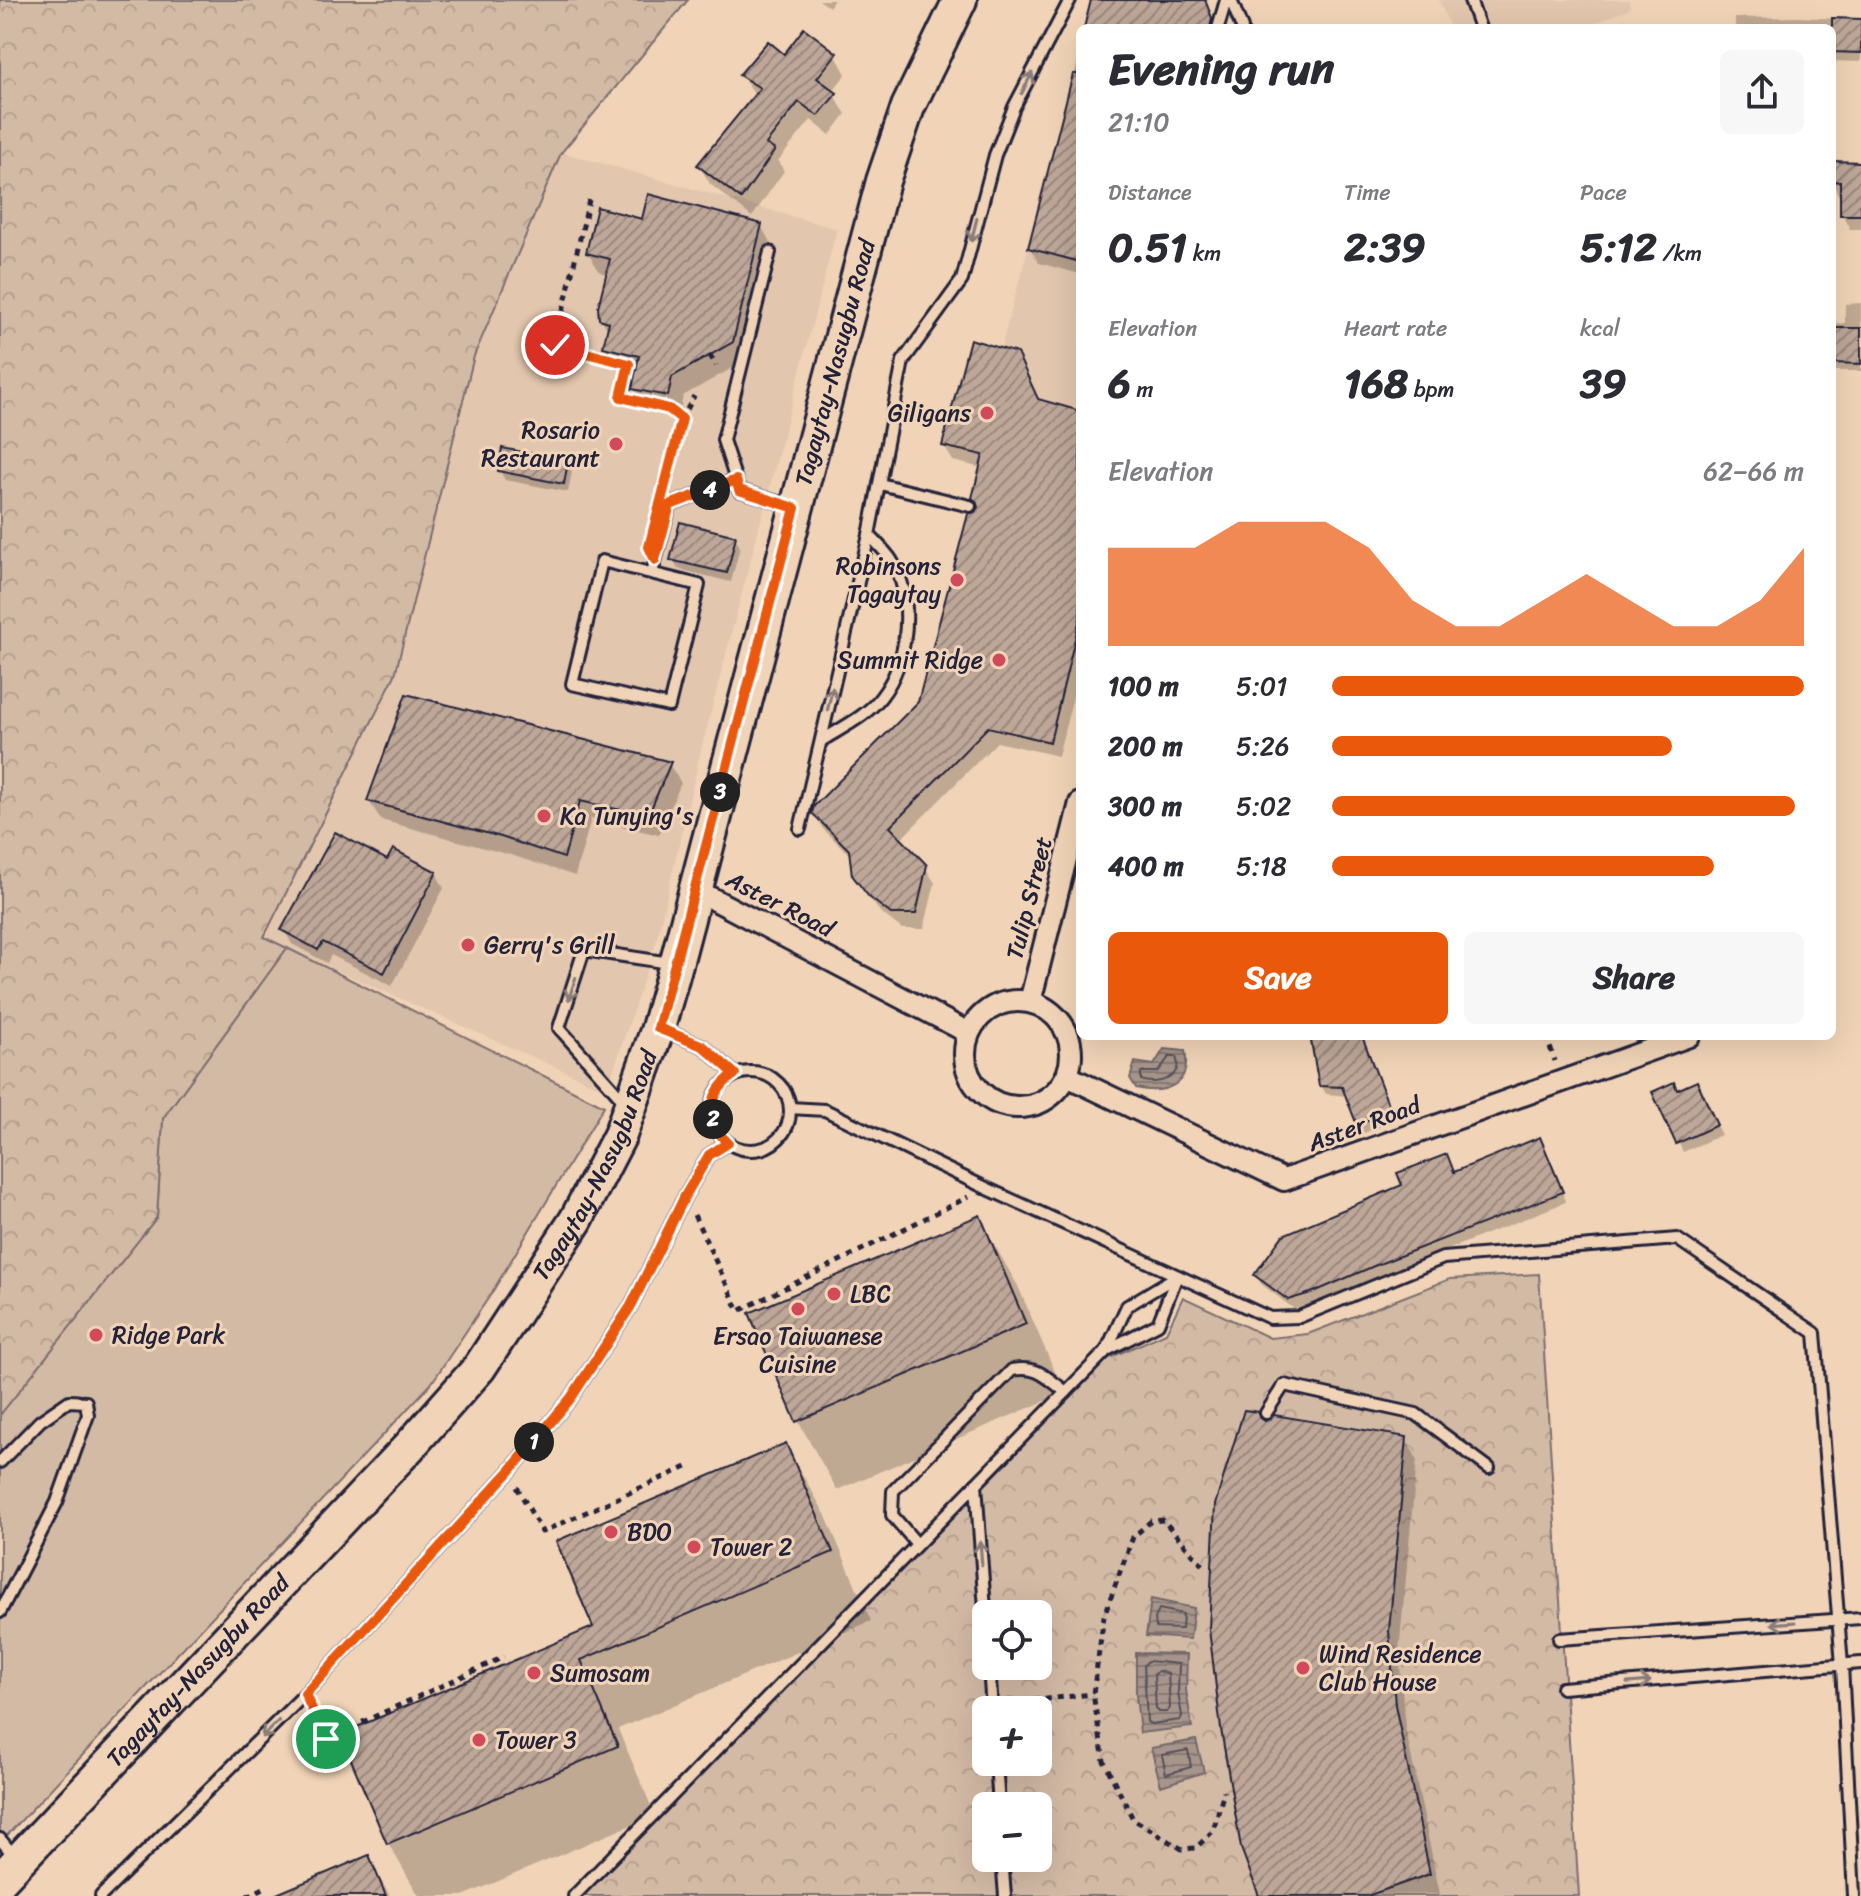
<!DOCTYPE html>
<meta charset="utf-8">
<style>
body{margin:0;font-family:Sriracha,sans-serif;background:#f7f7f7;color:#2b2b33;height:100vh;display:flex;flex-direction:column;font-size:30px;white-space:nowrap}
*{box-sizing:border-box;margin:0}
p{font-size:26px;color:#7c7c81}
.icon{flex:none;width:44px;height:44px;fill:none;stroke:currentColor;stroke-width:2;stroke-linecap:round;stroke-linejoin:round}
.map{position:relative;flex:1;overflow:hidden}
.panel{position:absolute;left:1076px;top:24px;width:760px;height:1016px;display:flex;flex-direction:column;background:#fff;border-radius:12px;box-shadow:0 8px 32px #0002}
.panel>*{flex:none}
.fabs{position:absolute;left:972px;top:1600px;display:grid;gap:16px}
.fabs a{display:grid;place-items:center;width:80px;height:80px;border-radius:12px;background:#fff;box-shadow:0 8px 32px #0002;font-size:40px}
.pin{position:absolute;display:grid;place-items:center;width:68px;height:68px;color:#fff;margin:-34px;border:4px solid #fff;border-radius:50%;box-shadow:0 2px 8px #0007}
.km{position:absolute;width:40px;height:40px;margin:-20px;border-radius:50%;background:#222;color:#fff;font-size:22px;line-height:40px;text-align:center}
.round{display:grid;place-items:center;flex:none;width:84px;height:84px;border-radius:12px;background:#f7f7f7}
.head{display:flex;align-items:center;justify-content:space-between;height:136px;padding:0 32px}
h1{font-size:44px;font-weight:700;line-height:60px}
.metrics{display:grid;grid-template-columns:repeat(3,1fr);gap:12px;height:136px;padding:8px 32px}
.metrics div{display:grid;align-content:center}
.metrics b{font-size:40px;font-weight:700}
.metrics small{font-size:22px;font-weight:400}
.metrics p{font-size:22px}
.chart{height:224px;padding:16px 32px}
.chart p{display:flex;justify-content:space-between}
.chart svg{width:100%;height:144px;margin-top:8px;fill:#ea580c;opacity:.7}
.cta{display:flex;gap:16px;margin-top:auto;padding:16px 32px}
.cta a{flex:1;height:92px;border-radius:12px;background:#ea580c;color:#fff;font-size:32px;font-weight:700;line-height:92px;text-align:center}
.cta a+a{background:#f7f7f7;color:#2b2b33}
ul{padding:0 32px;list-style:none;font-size:26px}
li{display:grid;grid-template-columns:128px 96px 1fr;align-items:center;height:60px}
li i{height:20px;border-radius:10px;background:#ea580c}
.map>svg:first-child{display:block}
.built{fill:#e2c6ae}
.grass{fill:#d3baa5;stroke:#7a6e70;stroke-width:2}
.forest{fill:url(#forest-crowns);stroke:#7a6e70;stroke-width:2;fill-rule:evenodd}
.water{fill:url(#water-rules);stroke:#72676b;stroke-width:2}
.shadow{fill:#0003}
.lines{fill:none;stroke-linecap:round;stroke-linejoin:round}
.shore{stroke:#57505b;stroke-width:2}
.building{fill:url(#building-hatch);stroke:#22223b;stroke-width:2}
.lane-casing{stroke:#22223b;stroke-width:16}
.street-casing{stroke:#22223b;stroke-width:26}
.primary-casing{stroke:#22223b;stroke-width:38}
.path{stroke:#22223b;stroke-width:5;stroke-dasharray:6 6;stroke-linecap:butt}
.lane{stroke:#f1d4b7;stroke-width:10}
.street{stroke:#f1d4b7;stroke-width:20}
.primary{stroke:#f1d4b7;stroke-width:32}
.oneway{stroke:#8a7b79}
.route-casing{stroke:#fff;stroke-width:16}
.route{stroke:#ea580c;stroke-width:10}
.poi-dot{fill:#d1495b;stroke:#f1d4b7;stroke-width:3}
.labels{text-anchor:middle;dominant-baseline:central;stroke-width:6;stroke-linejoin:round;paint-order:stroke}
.street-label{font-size:24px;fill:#22223b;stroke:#f1d4b7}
.poi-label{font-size:24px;fill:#22223b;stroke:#f1d4b7;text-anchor:start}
</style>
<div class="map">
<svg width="1861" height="1896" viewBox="0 0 1861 1896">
<defs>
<pattern id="forest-crowns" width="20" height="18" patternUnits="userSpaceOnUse" patternTransform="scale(2)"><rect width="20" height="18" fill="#d3baa5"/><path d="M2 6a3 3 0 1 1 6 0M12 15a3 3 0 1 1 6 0" fill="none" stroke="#b5a08f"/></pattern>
<pattern id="water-rules" width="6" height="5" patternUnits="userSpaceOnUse" patternTransform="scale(2)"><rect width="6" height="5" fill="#a7958b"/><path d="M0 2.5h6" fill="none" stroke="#887973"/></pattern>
<pattern id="building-hatch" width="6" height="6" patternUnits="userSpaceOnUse" patternTransform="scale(2)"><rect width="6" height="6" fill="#bea798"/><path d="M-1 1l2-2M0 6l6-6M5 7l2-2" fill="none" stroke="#9a887d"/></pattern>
</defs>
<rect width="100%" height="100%" fill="#f1d4b7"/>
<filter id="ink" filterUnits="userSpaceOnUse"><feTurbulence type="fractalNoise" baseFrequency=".0125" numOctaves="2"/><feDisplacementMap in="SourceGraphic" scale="16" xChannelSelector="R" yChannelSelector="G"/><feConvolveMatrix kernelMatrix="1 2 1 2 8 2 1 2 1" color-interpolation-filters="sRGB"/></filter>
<g filter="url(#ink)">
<g class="built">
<polygon points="1439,0 1629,0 1630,8 1584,28 1450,28"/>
<polygon points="561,152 837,229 701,750 656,942 607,1090 263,938 395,675 474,356"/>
<polygon points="1028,248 1080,262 1080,394 1076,410 1038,399 1017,353 1001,348"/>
</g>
<polygon class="grass" points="287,948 604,1106 491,1294 431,1384 0,1843 0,1415 157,1217 163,1118"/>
<g class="forest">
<polygon points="0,0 688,0 561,153 474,356 395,675 264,937 287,948 163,1118 157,1217 0,1415"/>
<path d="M1539 1274 1579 1896H574L1091 1366 1166 1333 1183 1297 1270 1338 1308 1334 1450 1279ZM986 1614H1038V1666H986ZM986 1710H1038V1762H986ZM986 1806H1038V1858H986Z"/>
</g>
<g class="water">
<path d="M1164 1049 1185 1051C1192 1086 1164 1095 1136 1088L1130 1078 1135 1062 1154 1065Z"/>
<polygon points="1151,1599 1194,1608 1190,1639 1146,1636"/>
<polygon points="1136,1653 1187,1654 1186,1690 1192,1727 1140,1733 1136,1695"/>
<polygon points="1196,1740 1204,1772 1161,1786 1151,1748"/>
</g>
<g class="shadow">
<polygon points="819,0 834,0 829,7"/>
<polygon points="1109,0 1206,0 1217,28 1101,28"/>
<polygon points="1799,17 1861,20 1861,62 1832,61 1832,28 1735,28 1735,18"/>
<polygon points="1080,53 1080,274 1039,263 1030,248"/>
<polygon points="835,54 846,74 832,92 846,114 830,135 811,120 778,161 784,171 752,217 710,184 699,165 756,97 741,75 784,57"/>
<polygon points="1832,163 1861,164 1861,229 1850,229 1842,214 1842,196 1839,196 1832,183"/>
<polygon points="644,221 761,226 772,245 743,362 683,396 679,415 646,408 634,388 638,371 617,366 605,347 609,332 601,318 608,275 600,272 588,253"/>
<polygon points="1861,303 1861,371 1832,371 1832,325 1845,323 1845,304"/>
<polygon points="1025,371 1039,402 1077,412 1080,402 1080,669 1058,756 997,742 900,840 925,867 935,883 924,929 902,929 880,912 864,891 854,875 852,857 823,829 814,813 919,703 980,508 974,498 982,468 953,461 944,446"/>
<polygon points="567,463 572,472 568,492 505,480 500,471"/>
<polygon points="735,538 740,547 731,582 678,569 672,559"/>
<polygon points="669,764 681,783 659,835 591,819 575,876 514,856 381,820 369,801"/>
<polygon points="388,863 436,873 444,888 392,986 331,955 327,963 292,944 284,930"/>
<polygon points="1327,1036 1361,1036 1395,1121 1364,1133 1348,1096 1326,1094 1321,1085"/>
<polygon points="1677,1092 1701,1093 1721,1135 1683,1152 1654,1093"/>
<polygon points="1544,1148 1566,1202 1320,1301 1294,1309 1261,1284 1256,1275 1454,1174"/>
<polygon points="979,1218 1018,1286 1064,1393 837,1490 798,1421"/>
<polygon points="1261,1421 1406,1439 1417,1459 1399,1652 1405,1726 1440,1894 1261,1896"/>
<polygon points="786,1446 825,1514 871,1621 618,1729 655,1815 463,1896 419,1896 388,1843 595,1629"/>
<polygon points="368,1858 390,1896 277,1896"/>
</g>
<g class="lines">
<g class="shore">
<path d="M1169 1057H1176C1184 1078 1157 1086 1141 1080V1072H1158Z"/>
<polygon points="1159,1609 1183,1614 1182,1629 1156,1628 1155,1619"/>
<polygon points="1148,1661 1179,1664 1178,1692 1182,1716 1180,1720 1151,1724 1147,1722 1144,1665"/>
<polygon points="1158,1671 1168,1674 1170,1708 1167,1712 1159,1712 1156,1709 1154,1675"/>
<polygon points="1188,1750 1191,1767 1166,1774 1162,1755"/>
</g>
</g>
<g class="building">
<polygon points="1091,0 1205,0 1212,18 1210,28 1084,28"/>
<polygon points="1832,18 1861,19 1861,53 1832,52"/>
<polygon points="804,28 837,53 817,78 837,93 818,116 799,102 766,144 775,150 741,199 697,165 760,88 739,75 768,41 784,54"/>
<polygon points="1073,74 1080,74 1080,262 1028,248"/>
<polygon points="1832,161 1861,162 1861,215 1840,215 1840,181 1832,182"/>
<polygon points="648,194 762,224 733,342 672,377 668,396 632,389 639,356 603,347 609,322 599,319 598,307 610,259 586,253 597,207 642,219"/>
<polygon points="1832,328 1861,328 1861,364 1832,363"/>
<polygon points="970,339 1017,353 1038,399 1080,411 1080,618 1050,742 988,727 890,827 927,865 916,914 891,914 869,897 852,875 849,850 812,813 814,806 918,702 968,514 975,512 978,507 976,501 972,498 983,455 942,446"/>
<polygon points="502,448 568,461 564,484 498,471"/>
<polygon points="680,522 736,536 727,573 670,560"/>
<polygon points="406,694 671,762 648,816 580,801 564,858 501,837 367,801"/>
<polygon points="335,832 387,860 393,849 437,872 384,973 323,942 318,950 281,930"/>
<polygon points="1322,1036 1362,1036 1391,1112 1357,1125 1342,1087 1319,1086 1311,1041"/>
<polygon points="1697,1081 1717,1125 1676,1144 1652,1092 1674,1082 1677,1090"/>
<polygon points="1540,1137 1563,1192 1374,1266 1314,1292 1288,1300 1254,1275 1283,1235 1402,1185 1397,1173 1447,1154 1454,1172"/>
<polygon points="980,1215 1026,1324 796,1422 749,1313"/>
<polygon points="1244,1410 1258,1412 1259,1417 1265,1421 1274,1415 1407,1437 1389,1631 1395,1705 1430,1874 1367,1896 1259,1896 1241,1848 1221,1729 1209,1629 1215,1505"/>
<polygon points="786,1443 833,1552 581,1660 618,1746 387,1844 340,1734 593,1627 556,1541"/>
<polygon points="369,1855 386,1896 272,1896"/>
</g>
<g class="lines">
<g class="lane-casing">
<g id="lane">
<polyline points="1231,0 1242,28"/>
<polyline points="1470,0 1480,28"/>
<polyline points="1218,28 1226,0"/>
<polyline points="770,252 723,440 739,490 793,507"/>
<polyline points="880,484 970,506"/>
<polygon points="602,561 699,585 669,706 572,684"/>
<polyline points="652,573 670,505 736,480"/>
<path d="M821 741C841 728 866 717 881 697 909 661 916 597 890 558 884 550 876 542 869 535"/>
<polyline points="800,829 869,535 903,361 962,280 995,155 1014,107 1070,0"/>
<polyline points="663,1030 703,1046 735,1074"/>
<circle cx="751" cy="1111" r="39"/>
<polyline points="625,1102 559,1028 584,950 670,963"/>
<polyline points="790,1108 825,1110 986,1188 1270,1318 1299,1317 1443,1258 1677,1239 1815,1333 1842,1665 1854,1896"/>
<polyline points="1107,1349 1127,1306 1177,1276"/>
<polyline points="1266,1413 1284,1385 1416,1414 1489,1468"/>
<polyline points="0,1462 40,1421 69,1401 86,1402 88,1415 57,1502 0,1612"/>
<polyline points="976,1484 986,1623"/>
<path d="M917 1544 892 1515 893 1491 1012 1370C1037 1365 1046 1377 1066 1392"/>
<polyline points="1559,1639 1861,1618"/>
<polyline points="989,1666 992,1710"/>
<polyline points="1562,1688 1861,1663"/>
<polyline points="996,1762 999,1806"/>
<polyline points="0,1839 15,1857"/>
<polyline points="1002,1858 1005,1896"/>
<polyline points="101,1896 305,1694 509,1472 571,1398 631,1306 685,1196 709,1155 728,1143"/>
<polyline points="574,1896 1107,1350 1158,1324 1177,1276"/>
</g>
</g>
<g class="street-casing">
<g id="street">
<polyline points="694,889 969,1033"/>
<circle cx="1018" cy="1054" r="53"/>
<polyline points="1030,1002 1080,803"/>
<polyline points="1067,1076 1284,1180 1689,1036"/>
</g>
</g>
<g class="primary-casing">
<g id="primary">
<path id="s1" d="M0 1880 409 1447 479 1368 576 1220 620 1135 658 1028 676 964 883 181 908 107 960 0"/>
</g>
</g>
<g class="path">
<polyline points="589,200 555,345 629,364 621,397 669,409 682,419"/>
<polyline points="710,355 716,366"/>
<polyline points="612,359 614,350"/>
<polyline points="648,404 650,392"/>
<polyline points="664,490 682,419 694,396"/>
<polyline points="1546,1036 1555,1061"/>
<polyline points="694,1215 739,1311 968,1197"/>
<polyline points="517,1487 542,1532 689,1466"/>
<polyline points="1203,1565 1163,1520 1151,1521 1133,1537 1104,1616 1093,1694 1104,1761 1133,1819 1182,1849 1196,1848 1213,1831 1224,1791"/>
<polyline points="1009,1703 1093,1694"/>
<polyline points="312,1710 326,1739 504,1657"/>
<polyline points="247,1896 264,1888"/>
</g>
<use href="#lane" class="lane"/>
<use href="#street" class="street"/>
<use href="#primary" class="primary"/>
</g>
<defs><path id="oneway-shaft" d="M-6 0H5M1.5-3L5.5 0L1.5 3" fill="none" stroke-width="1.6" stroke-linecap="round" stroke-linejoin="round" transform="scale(2)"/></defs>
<g class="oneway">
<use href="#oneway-shaft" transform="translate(1027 83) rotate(-63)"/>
<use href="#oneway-shaft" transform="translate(974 230) rotate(104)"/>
<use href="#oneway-shaft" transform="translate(830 699) rotate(-77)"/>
<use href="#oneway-shaft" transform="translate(572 989) rotate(108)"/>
<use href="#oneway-shaft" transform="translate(981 1553) rotate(-94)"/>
<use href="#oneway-shaft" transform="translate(1783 1623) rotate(176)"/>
<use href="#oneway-shaft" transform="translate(1639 1682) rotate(-5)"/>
<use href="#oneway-shaft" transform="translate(270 1729) rotate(135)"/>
</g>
</g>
<g class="lines" filter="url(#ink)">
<g class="route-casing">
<path id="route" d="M326 1739 305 1694 509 1472 571 1398 631 1306 685 1196 709 1155 728 1143C704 1121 708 1092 735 1074L703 1046 658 1028 795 508 739 490 736 480 670 505 655 560 649 547 682 419 669 409 621 397 629 364 555 345"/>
</g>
<use href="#route" class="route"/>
</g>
<g class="poi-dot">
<circle cx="987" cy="413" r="8"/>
<circle cx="616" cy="444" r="8"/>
<circle cx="957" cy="580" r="8"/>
<circle cx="999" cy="660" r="8"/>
<circle cx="544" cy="816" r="8"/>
<circle cx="468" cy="945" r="8"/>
<circle cx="834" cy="1294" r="8"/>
<circle cx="798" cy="1309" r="8"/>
<circle cx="96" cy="1335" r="8"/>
<circle cx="611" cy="1532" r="8"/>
<circle cx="694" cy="1547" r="8"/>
<circle cx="1303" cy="1668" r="8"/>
<circle cx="534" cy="1673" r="8"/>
<circle cx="479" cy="1740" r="8"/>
</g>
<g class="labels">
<g class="street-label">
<text stroke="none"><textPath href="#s1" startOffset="1776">Tagaytay-Nasugbu Road</textPath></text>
<text transform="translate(1029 898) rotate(-76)">Tulip Street</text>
<text transform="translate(780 904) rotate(27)">Aster Road</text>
<text transform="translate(1364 1124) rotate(-20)">Aster Road</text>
<text stroke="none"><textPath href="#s1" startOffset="936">Tagaytay-Nasugbu Road</textPath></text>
<text stroke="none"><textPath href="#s1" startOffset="288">Tagaytay-Nasugbu Road</textPath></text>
</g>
<g class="poi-label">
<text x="971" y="413" text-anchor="end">Giligans</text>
<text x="600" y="430" text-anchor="end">Rosario<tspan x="600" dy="28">Restaurant</tspan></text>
<text x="941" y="566" text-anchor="end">Robinsons<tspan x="941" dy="28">Tagaytay</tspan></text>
<text x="983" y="660" text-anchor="end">Summit Ridge</text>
<text x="560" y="816">Ka Tunying's</text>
<text x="484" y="945">Gerry's Grill</text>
<text x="850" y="1294">LBC</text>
<text x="112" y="1335">Ridge Park</text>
<text x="798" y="1336" text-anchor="middle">Ersao Taiwanese<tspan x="798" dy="28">Cuisine</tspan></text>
<text x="627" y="1532">BDO</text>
<text x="710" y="1547">Tower 2</text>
<text x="1319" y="1654">Wind Residence<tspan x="1319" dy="28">Club House</tspan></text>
<text x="550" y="1673">Sumosam</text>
<text x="495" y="1740">Tower 3</text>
</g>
</g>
</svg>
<div class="fabs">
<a><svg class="icon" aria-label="locate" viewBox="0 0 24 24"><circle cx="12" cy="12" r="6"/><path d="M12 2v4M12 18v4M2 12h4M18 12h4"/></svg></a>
<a>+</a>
<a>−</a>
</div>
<div class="pin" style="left:326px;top:1739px;background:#1e9e55"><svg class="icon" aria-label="arrive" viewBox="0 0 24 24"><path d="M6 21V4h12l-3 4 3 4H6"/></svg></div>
<div class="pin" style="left:555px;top:345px;background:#d93025"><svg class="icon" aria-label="check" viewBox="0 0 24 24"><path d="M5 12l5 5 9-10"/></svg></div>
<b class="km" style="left:534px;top:1442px">1</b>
<b class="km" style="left:713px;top:1119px">2</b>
<b class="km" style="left:720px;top:792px">3</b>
<b class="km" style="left:710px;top:490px">4</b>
<section class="panel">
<div class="head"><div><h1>Evening run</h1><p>21:10</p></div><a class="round"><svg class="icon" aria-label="share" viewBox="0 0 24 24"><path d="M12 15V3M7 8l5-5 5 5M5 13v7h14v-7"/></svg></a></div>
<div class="metrics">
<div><p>Distance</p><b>0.51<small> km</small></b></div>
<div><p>Time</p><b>2:39</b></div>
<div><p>Pace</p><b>5:12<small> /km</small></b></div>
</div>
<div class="metrics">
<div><p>Elevation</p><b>6<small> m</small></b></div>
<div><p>Heart rate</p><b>168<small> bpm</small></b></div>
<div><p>kcal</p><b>39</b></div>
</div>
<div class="chart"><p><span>Elevation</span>62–66 m</p>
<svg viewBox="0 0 160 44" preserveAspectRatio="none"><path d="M0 44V14L10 14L20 14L30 6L40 6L50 6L60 14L70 30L80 38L90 38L100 30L110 22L120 30L130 38L140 38L150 30L160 14V44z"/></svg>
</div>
<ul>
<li><b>100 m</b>5:01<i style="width:100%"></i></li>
<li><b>200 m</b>5:26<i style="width:72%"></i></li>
<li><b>300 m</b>5:02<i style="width:98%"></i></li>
<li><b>400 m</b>5:18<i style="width:81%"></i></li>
</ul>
<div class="cta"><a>Save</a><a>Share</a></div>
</section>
</div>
